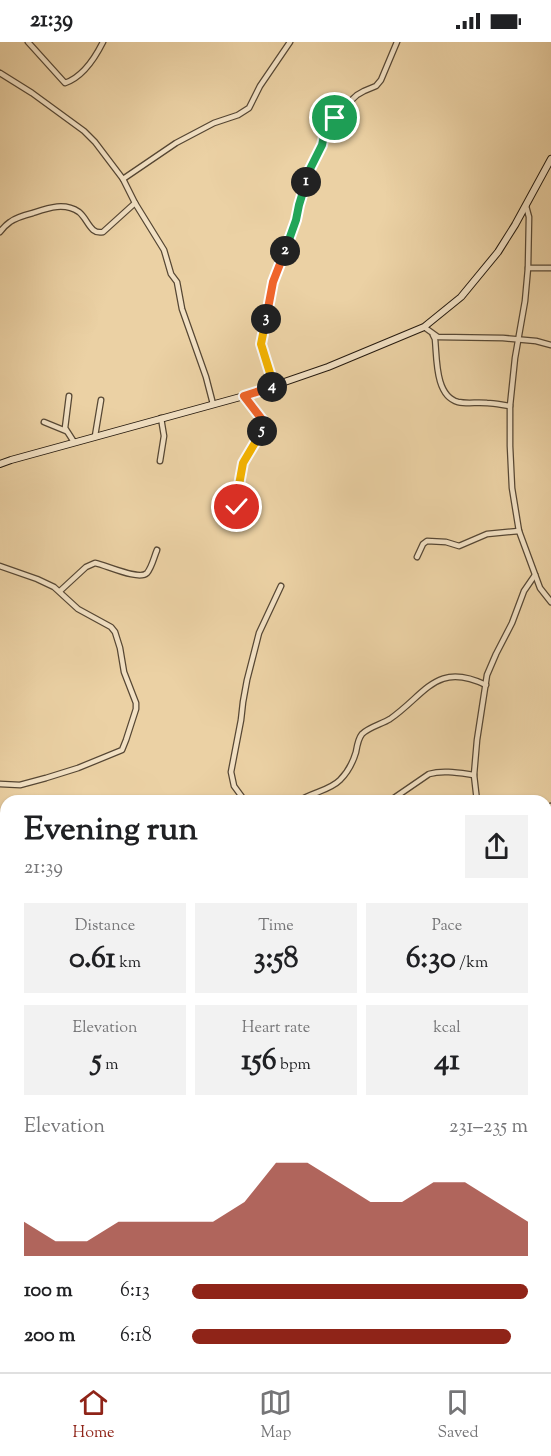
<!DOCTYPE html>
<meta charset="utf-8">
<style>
body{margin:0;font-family:"Sorts Mill Goudy",serif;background:#f2f2f2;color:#202124;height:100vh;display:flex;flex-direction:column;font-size:22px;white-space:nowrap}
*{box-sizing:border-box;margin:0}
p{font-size:20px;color:#757577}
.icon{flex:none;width:33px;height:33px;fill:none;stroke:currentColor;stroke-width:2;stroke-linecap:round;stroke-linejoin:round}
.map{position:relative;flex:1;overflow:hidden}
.panel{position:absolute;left:0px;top:753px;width:552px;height:578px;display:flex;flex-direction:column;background:#fff;border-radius:18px 18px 0 0;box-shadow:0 2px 4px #0004}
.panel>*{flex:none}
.pin{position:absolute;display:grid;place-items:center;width:51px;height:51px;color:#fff;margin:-26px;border:3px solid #fff;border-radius:50%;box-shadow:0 2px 6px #0007}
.km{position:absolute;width:30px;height:30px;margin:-15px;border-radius:50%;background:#222;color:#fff;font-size:16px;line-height:30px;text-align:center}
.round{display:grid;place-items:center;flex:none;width:63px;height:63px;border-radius:0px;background:#f2f2f2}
.overview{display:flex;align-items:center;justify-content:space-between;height:102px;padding:0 24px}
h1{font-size:33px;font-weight:800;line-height:45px}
.figures{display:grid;grid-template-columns:repeat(3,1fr);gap:9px;height:102px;padding:6px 24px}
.figures div{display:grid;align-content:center;border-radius:0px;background:#f2f2f2;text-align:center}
.figures b{font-size:30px;font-weight:800}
.figures small{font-size:16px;font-weight:400}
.figures p{font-size:16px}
.chart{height:168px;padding:12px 24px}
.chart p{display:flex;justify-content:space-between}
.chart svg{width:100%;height:108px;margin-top:6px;fill:#8f2418;opacity:.7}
ul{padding:0 24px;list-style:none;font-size:20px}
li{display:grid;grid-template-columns:96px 72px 1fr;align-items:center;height:45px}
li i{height:15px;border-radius:8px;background:#8f2418}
.status{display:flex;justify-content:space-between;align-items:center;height:42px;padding:0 30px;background:#fff;direction:ltr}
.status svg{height:16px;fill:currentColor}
.menu{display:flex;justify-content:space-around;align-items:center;height:84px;border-top:2px solid #e0e0e0;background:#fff;font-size:16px;color:#757577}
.menu a{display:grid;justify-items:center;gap:3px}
.menu .active{color:#8f2418}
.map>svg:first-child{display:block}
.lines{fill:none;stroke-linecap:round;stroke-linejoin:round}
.minor-casing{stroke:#564734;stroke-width:7}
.secondary-casing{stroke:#24190e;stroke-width:8}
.minor{stroke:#f2e1c4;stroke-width:4.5}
.secondary{stroke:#f2e1c4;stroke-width:6}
.split-1-casing{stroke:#fff;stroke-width:12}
.split-2-casing{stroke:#fff;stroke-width:12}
.split-3-casing{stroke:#fff;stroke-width:12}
.split-4-casing{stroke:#fff;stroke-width:12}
.split-5-casing{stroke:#fff;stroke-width:12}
.split-6-casing{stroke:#fff;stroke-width:12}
.split-1{stroke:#22a559;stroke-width:8}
.split-2{stroke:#22a559;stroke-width:8}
.split-3{stroke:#f0652b;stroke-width:8}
.split-4{stroke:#f5b400;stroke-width:8}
.split-5{stroke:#f0652b;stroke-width:8}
.split-6{stroke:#f5b400;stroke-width:8}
</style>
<div class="status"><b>21:39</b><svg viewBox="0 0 49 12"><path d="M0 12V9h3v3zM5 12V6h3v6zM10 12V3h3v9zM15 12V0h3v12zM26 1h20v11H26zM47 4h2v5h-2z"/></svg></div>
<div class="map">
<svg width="551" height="1330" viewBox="0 0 551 1330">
<rect width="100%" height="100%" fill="#ebd1a4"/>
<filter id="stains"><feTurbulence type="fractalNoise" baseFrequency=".00333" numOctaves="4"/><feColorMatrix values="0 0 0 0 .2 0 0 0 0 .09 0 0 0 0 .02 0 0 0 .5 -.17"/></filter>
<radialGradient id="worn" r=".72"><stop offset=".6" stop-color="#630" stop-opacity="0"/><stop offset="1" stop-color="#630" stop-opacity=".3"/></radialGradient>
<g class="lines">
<g class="minor-casing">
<g id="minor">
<path d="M28 0 65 41C83 35 95 16 103 0"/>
<polyline points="0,31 32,51 84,89 95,100 123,137 135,161 164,208 171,232 177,240 182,267 206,335 213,362"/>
<polyline points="123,137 176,101 214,81 238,73 249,66 260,44 290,0"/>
<polyline points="526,164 529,175 528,226 525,259 515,316 510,364 510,404 512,446 519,489 540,546 551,560"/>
<path d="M0 190C3 186 7 182 10 180 17 175 25 173 33 171 48 166 64 160 79 170 88 177 90 193 103 190L135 161"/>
<polyline points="528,226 551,226"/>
<polyline points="424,285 438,295 503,296 536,299 551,303"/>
<path d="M433 293 435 297C437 316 435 354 458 360 467 362 477 360 487 361 495 361 502 363 510 364"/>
<polyline points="274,344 262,307 263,292 273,240 296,178 309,129 323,103 324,94 328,86 342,67 357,53 364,49 376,44 381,38 397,0"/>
<polyline points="69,354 65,386 74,400"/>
<polyline points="44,380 66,389"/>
<polyline points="95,394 101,358"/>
<polyline points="160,419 164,394 161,376"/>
<polyline points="237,465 237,454 243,421 264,385 265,380 244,354"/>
<polyline points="417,515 423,502 427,499 446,500 459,504 487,492 519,489"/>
<polyline points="0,524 37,537 54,545 78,567 111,585 115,590 120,606 124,630 136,661 136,667 126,698 122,708 78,726 46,736 20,743 0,742"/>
<path d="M60 549 86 525 95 521C106 523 139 539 147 531 152 525 154 515 157 508"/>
<path d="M394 756 429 732C443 728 459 731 474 733"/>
<polyline points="245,759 234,744 231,730 241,678 243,660 247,638 259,591 281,544"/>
<path d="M299 759C312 750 329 749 340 738 348 730 353 720 356 710 357 704 358 697 362 692 369 685 382 682 390 677 426 652 436 619 486 643"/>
<polyline points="477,759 474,733 477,698 487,633 496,612 512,581 524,549 535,533"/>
<polyline points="546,776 551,764"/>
<polyline points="0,836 6,838"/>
<polyline points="546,1166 551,1163"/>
<polyline points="546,1269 551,1259"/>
<polyline points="314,1324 314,1330"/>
<polyline points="402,1324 425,1330"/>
<polyline points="534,1324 535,1330"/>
<polyline points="42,1330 48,1324"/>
<polyline points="116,1330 116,1324"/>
</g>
</g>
<g class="secondary-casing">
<polyline id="secondary" points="0,422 11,418 244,354 328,325 424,285 461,255 498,210 515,183 551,117"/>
</g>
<use href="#minor" class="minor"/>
<use href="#secondary" class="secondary"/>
</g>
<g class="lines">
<g class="split-1-casing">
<polyline id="split-1" points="306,140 309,129 322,103 324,94 335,76"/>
</g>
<g class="split-2-casing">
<polyline id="split-2" points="285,209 296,178 299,163 306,140"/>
</g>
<g class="split-3-casing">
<polyline id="split-3" points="266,277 273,240 285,209"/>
</g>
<g class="split-4-casing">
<polyline id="split-4" points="266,277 261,302 274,344 272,345"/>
</g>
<g class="split-5-casing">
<polyline id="split-5" points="262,389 264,385 264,380 244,354 272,345"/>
</g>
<g class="split-6-casing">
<polyline id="split-6" points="237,465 237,454 243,421 262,389"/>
</g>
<use href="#split-1" class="split-1"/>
<use href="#split-2" class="split-2"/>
<use href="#split-3" class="split-3"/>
<use href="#split-4" class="split-4"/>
<use href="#split-5" class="split-5"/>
<use href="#split-6" class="split-6"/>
</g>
<rect width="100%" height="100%" filter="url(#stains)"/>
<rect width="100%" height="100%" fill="url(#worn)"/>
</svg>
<div class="pin" style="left:335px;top:76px;background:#1e9e55"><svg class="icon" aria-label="arrive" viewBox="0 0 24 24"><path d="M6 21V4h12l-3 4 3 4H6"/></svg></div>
<div class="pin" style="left:237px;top:465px;background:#d93025"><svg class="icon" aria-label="check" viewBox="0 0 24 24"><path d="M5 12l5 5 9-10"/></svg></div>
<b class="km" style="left:306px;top:140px">1</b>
<b class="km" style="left:285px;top:209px">2</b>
<b class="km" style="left:266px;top:277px">3</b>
<b class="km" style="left:272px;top:345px">4</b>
<b class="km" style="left:262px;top:389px">5</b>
<section class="panel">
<div class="overview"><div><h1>Evening run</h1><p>21:39</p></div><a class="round"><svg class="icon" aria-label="share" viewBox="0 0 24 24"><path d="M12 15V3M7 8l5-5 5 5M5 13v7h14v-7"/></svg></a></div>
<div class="figures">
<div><p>Distance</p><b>0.61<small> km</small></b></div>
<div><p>Time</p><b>3:58</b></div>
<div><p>Pace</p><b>6:30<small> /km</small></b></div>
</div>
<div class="figures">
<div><p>Elevation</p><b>5<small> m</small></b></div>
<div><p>Heart rate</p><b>156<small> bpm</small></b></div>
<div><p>kcal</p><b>41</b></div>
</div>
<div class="chart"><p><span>Elevation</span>231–235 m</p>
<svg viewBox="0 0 160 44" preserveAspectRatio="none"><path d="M0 44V30L10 38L20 38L30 30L40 30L50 30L60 30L70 22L80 6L90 6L100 14L110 22L120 22L130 14L140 14L150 22L160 30V44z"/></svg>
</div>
<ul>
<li><b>100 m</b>6:13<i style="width:100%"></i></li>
<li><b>200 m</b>6:18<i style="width:95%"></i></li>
</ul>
</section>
</div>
<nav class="menu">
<a class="active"><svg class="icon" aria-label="home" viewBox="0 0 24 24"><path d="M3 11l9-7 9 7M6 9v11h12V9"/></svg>Home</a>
<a><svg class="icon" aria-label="map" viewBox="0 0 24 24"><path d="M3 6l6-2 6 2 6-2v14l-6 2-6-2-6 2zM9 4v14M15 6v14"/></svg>Map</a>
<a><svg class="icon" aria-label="saved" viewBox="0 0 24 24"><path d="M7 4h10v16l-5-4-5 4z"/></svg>Saved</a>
</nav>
